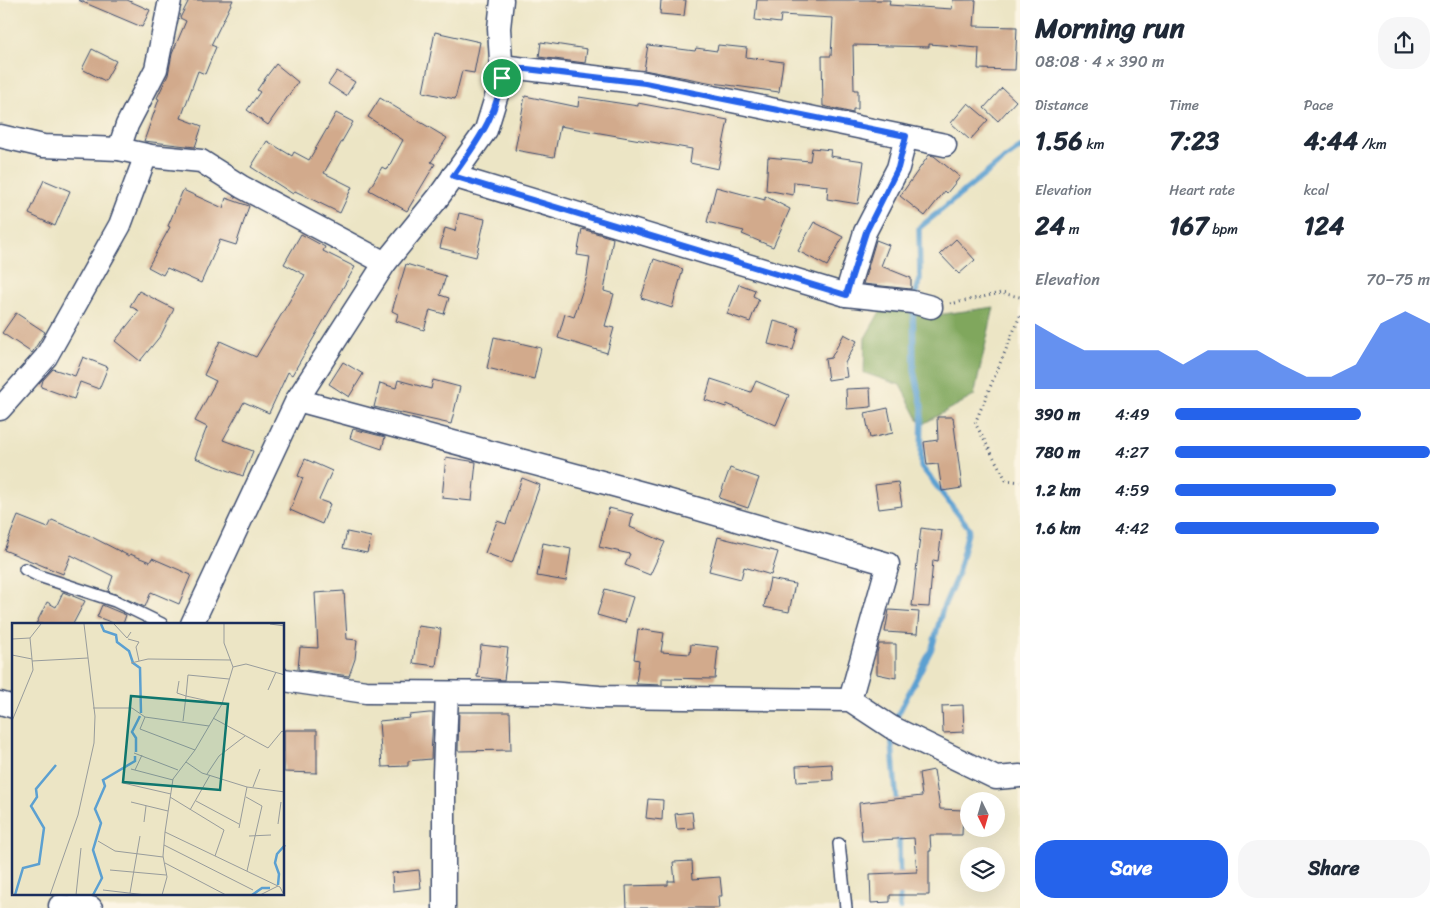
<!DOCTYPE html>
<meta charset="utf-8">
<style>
body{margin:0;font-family:Sriracha,sans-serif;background:#f6f6f7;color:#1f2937;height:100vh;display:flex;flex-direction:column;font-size:19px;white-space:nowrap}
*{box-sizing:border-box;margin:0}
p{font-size:16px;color:#747a83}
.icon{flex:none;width:28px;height:28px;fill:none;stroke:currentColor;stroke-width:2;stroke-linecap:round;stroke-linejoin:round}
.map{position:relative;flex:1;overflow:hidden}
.side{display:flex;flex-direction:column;background:#fff;width:425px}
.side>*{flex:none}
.needle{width:32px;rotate:175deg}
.tools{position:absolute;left:960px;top:792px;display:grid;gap:10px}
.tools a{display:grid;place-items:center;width:45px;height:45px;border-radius:50%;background:#fff;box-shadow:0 5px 20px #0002;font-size:25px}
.pin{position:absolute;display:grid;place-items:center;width:42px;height:42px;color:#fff;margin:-21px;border:2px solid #fff;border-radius:50%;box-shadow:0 1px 5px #0007}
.round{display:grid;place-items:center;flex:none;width:52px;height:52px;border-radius:20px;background:#f6f6f7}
.headline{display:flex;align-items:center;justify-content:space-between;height:85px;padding:0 15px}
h1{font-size:28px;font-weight:700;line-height:38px}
.figures{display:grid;grid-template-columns:repeat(3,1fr);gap:8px;height:85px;padding:5px 15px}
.figures div{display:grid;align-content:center}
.figures b{font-size:25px;font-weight:700}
.figures small{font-size:14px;font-weight:400}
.figures p{font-size:14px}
.chart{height:140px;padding:10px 15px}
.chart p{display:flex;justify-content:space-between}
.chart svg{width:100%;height:90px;margin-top:5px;fill:#2563eb;opacity:.7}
.primary-button{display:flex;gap:10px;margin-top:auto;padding:10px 15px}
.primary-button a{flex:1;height:58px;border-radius:20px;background:#2563eb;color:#fff;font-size:20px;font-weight:700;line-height:58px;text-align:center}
.primary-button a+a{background:#f6f6f7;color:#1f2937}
ul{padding:0 15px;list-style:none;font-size:16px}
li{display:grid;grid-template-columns:80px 60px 1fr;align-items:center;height:38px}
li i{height:12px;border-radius:6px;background:#2563eb}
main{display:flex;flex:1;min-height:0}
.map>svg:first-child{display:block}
.forest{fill:#80a75d;stroke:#4e6b5e}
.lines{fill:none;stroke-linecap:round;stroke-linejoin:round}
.stream{stroke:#5ca0d1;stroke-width:5.5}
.building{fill:#d2aa8c}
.service-casing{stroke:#3a4a6d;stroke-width:14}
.minor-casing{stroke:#3a4a6d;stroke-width:25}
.path{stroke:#3a4a6d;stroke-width:3;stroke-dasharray:1 4;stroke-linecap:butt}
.service{stroke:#fff;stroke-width:11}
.minor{stroke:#fff;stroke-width:22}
.route-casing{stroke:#fff;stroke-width:10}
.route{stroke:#2563eb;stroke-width:6}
.inset-river{fill:none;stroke:#5ca0d1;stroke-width:2.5}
.inset-road{fill:none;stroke:#989c9c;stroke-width:1}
.view{fill:#0f766e;fill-opacity:0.15;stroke:#0f766e;stroke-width:2.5}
.inset-edge{fill:none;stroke:#1b2f5e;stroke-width:2.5}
</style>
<main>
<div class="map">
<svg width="1020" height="908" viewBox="0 0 1020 908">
<rect width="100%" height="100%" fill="#fcf5e5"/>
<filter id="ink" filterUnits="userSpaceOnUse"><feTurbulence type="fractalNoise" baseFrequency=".02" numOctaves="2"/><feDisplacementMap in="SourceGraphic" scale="10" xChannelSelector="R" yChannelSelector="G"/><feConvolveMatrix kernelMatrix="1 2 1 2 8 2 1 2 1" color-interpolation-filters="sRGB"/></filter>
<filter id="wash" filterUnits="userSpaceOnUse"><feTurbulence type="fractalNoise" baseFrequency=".0096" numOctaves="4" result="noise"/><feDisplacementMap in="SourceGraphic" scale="20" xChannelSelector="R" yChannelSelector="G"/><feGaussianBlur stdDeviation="1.12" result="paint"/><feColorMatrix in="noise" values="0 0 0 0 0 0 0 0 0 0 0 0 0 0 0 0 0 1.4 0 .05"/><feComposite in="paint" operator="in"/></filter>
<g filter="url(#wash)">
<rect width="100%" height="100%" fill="#ece5c5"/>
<polygon class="forest" points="883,306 929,316 994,307 974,396 921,425 900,385 864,373 865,338"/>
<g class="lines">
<g class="stream">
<polyline points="914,299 920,279 919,228 999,163 1020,148"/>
<polyline points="893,724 932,648 943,608 957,576 969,528 921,466 922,407 914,371 913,308"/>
<polyline points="891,732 897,806"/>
<polyline points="899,832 900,908"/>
</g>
</g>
<g id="blocks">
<g class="building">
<polygon points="78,0 127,0 150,10 142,27"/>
<polygon points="189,0 233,0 211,45 216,47 205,74 198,71 181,118 202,126 195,147 144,141 159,99 157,98 168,75 172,54 186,21 180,18"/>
<polygon points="661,0 686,0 684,16 660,14"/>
<polygon points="757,0 890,0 889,5 952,9 953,0 976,0 974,26 1017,27 1015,70 978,69 979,48 929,44 929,47 853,45 854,90 858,90 858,109 853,109 853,113 823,106 822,56 831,56 833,18 781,15 780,23 755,20"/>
<polygon points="435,32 480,42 474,73 462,71 455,99 423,92"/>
<polygon points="541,42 587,49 585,63 539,57"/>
<polygon points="648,45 695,51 696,48 717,51 718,45 747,48 746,57 783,62 779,92 713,83 644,70"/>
<polygon points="92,49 116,61 105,81 82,69"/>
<polygon points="276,64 298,82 268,125 247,110 260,92 257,90 266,77"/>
<polygon points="337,71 355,82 346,96 328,84"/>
<polygon points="1002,88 1016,101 998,121 984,108"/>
<polygon points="525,96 578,107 579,97 638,106 638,103 728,120 718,169 690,163 692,149 560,126 554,157 515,150"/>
<polygon points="380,98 447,138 431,162 435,164 407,211 369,190 382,167 387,170 403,140 368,117"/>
<polygon points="968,103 988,120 970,140 951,123"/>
<polygon points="336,113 353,122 324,173 352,187 340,213 295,191 293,194 251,167 267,141 292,156 294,152 309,160"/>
<polygon points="812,148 831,150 830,156 864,161 858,204 827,199 828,186 794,182 793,195 766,190 768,157 810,161"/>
<polygon points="929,155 934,156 960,177 947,193 945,191 925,216 900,196"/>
<polygon points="44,180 70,191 55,226 29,214"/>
<polygon points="716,187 765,200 765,196 790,209 773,247 742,234 744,231 707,222"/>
<polygon points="183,190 223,208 226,198 249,206 236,245 220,240 201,283 167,268 163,275 148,267 170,227 168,226"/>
<polygon points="459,213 485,219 476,257 440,248 445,228 455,231"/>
<polygon points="814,222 843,237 827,266 798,251"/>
<polygon points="582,229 613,238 604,291 614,294 605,326 614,328 607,353 558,338 565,314 574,317 587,276 590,257 577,255"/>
<polygon points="301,234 325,247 323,251 355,267 292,375 288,372 269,413 244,402 223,440 253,451 243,476 195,458 207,427 195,421 216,381 204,375 220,341 256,357 305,275 284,264"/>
<polygon points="956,239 975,260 959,274 940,254"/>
<polygon points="876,240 889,245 881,266 911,278 911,289 863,284"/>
<polygon points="654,259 683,269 672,308 641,298"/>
<polygon points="406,264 446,276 440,295 449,298 444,314 430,310 424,330 396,321 398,314 392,311"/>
<polygon points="739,284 755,290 753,296 759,299 750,322 727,314"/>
<polygon points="139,291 174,309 161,335 140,361 115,341 139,311 130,306"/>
<polygon points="16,313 45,332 32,353 2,333"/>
<polygon points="774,321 799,328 793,350 768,344"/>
<polygon points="844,334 857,341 845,363 847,377 828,380 825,359 831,358"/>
<polygon points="494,337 541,348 534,379 487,368"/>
<polygon points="83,357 108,367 99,389 80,382 74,399 41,387 43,380 53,369 75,376"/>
<polygon points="343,362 363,374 349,397 329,384"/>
<polygon points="711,379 751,392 756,381 789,395 776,425 727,404 726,407 705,400"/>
<polygon points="398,380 431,389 433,380 460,387 451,424 374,407 380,383 396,388"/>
<polygon points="870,388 871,407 847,409 846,389"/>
<polygon points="888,408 893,433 870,438 865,413"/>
<polygon points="937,417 953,417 962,488 942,491 938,464 927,465 924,442 938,440"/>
<polygon points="353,429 385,437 382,449 350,438"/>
<polygon points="446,457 476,462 472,501 442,498"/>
<polygon points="305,459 332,471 319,500 330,504 322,524 290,510 303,478 298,476"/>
<polygon points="730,468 759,478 748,508 719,498"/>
<polygon points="522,478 540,485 512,563 485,553 497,521 506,524"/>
<polygon points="898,482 902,506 879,509 875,485"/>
<polygon points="609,508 633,514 630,527 665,542 650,575 625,565 630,554 599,547"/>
<polygon points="18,516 48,528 52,520 90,536 129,556 130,554 150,562 152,558 191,575 179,604 151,592 145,607 108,591 113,576 71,555 63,574 4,550"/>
<polygon points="921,528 942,531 938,561 933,560 929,607 912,606"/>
<polygon points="347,532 371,537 367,553 343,548"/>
<polygon points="718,537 778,552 771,575 744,567 741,579 709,571"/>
<polygon points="543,543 571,549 566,581 537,576"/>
<polygon points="770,579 795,584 789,612 764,607"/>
<polygon points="605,589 633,597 625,623 597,615"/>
<polygon points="344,591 347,639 357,640 355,659 349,676 298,669 300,647 318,648 315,593"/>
<polygon points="63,592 85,601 73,624 36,624 47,602 56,607"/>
<polygon points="102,605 126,615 123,624 116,624 97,617"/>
<polygon points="889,610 919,612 917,634 885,632"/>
<polygon points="418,626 441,629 436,666 413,663"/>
<polygon points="638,629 664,633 661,652 690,654 691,644 718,647 715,679 662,678 662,685 636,684 639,660 634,659"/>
<polygon points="879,644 896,644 896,678 877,674 877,653"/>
<polygon points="481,645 508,648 504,680 477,677"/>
<polygon points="963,705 964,732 943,733 942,706"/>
<polygon points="459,712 510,712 511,750 458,751"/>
<polygon points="429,713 433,713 431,759 408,761 408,766 382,767 379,721 410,718 409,715"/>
<polygon points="284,730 317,730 317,773 284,772"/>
<polygon points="832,764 833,780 797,782 796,766"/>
<polygon points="934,770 940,809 963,810 962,835 930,835 931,851 929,851 929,895 890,895 890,902 871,903 870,874 917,872 914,838 862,841 859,803 922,796 919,773"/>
<polygon points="648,799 663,800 662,820 646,818"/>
<polygon points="692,812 694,828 677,829 675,814"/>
<polygon points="692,861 693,879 720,877 722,896 718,896 719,908 627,908 626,886 668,885 668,881 675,881 673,862"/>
<polygon points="419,870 421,888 393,891 392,873"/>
</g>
</g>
</g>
<g filter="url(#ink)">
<use href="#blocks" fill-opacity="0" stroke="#3a4a6d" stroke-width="1"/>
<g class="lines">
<g class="service-casing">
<g id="service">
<polyline points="25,569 39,576 115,601 162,624"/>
<polyline points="839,844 846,908"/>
</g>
</g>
<g class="minor-casing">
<g id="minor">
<polyline points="501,66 645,83 945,145"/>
<polyline points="0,136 43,146 119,149 151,156 201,161 242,187 385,263"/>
<polyline points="119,149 127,125 156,69 170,0"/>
<polyline points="453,176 846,295 912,302 931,307"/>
<polyline points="846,295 865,232 898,168 906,137"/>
<polyline points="297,400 650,495 888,564 850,700"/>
<polyline points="0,409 46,357 120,225 146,155"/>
<polyline points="192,624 297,400 385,263 437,199 486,130 502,78 499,28 502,0"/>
<polyline points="284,680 366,692 548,693 599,697 850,700 891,727 996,778 1020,776"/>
<polyline points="0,703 14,707"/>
<polyline points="60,906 91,908"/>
<polyline points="444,908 444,774 447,693"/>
</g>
</g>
<g class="path">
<polyline points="950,304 1001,293 1020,297"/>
<polyline points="1020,316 975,423 1006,480 1020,482"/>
</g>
<use href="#service" class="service"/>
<use href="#minor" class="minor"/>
</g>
</g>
<g class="lines" filter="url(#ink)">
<g class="route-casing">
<path id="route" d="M501 66 645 83 906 136 898 168 866 232 846 295 453 176C476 144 504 107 501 66Z"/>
</g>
<use href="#route" class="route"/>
</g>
<g transform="translate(12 623)">
<rect width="272" height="272" fill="#ece5c5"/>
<path class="inset-river" d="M89 1 92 8 104 12 105 19 117 28 121 40 128 45 129 90M124 129V115L120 109 128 93M266 262 267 251 263 240 265 231 273 222M3 272 11 245 27 241 32 205 19 183 25 174 24 166 44 142M81 272 90 255 81 227 89 200 83 186 93 163 91 157 123 138V133M240 272 250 265H258"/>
<path class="inset-road" d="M102 1 115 15 119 9M258 1 273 3M0 16 18 15M116 16 127 19 124 24 127 38M0 32 20 36M20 38 76 35M119 40 136 36 219 37M221 44 234 41 273 52M167 58 165 70 174 73 171 98M256 67 264 49M210 81 174 73 176 52 217 56M81 85H120L133 94 197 103M133 94 128 106 183 127M201 95 256 125 270 108 273 110M0 98 21 47 18 15 29 1M122 130 166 147M174 139 190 150 235 164 273 169M119 146 161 157M123 147 130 132M195 151 207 133 233 113M111 160 159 171M241 164 248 146M158 174 212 207 203 233M234 174 250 183 235 248M184 178 227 201M119 179 156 188M178 187 198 152M132 199 134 183M266 201 269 179M227 205 235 164M153 209 268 264 271 270M237 213 259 212M86 218 103 228 151 234M152 222 241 267M153 240 214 272M98 247 154 252M91 267 134 272M118 270 128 213M38 272 66 192 82 120 83 93 72 1M64 272 69 225M150 272 155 254 151 233 153 209 161 156 183 127 210 81 221 44 212 20V1M248 272 266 263"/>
<path class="view" d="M119 73 216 81 208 167 111 159Z"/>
<rect width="272" height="272" class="inset-edge"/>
</g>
</svg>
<div class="tools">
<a><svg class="needle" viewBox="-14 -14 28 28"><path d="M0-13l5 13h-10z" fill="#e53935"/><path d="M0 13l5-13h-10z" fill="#747a83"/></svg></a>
<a><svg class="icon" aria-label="layers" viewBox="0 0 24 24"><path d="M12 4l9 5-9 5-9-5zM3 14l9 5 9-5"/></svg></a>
</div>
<div class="pin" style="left:502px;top:78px;background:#1e9e55"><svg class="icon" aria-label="arrive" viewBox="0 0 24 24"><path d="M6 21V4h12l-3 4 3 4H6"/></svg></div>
</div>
<section class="side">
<div class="headline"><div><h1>Morning run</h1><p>08:08 · 4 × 390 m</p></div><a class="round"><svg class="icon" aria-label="share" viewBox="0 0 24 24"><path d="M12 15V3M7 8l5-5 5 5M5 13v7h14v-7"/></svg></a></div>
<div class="figures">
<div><p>Distance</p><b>1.56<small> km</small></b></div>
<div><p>Time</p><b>7:23</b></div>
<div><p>Pace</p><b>4:44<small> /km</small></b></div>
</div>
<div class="figures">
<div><p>Elevation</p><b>24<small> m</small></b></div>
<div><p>Heart rate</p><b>167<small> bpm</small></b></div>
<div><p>kcal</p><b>124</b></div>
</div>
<div class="chart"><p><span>Elevation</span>70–75 m</p>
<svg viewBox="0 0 160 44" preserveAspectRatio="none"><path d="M0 44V12L10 19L20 25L30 25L40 25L50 25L60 32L70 25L80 25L90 25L100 32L110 38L120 38L130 32L140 12L150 6L160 12V44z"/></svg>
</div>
<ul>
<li><b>390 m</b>4:49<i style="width:73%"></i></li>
<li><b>780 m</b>4:27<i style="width:100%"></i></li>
<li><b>1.2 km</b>4:59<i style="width:63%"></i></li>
<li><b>1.6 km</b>4:42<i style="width:80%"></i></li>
</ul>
<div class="primary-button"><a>Save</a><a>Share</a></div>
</section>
</main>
